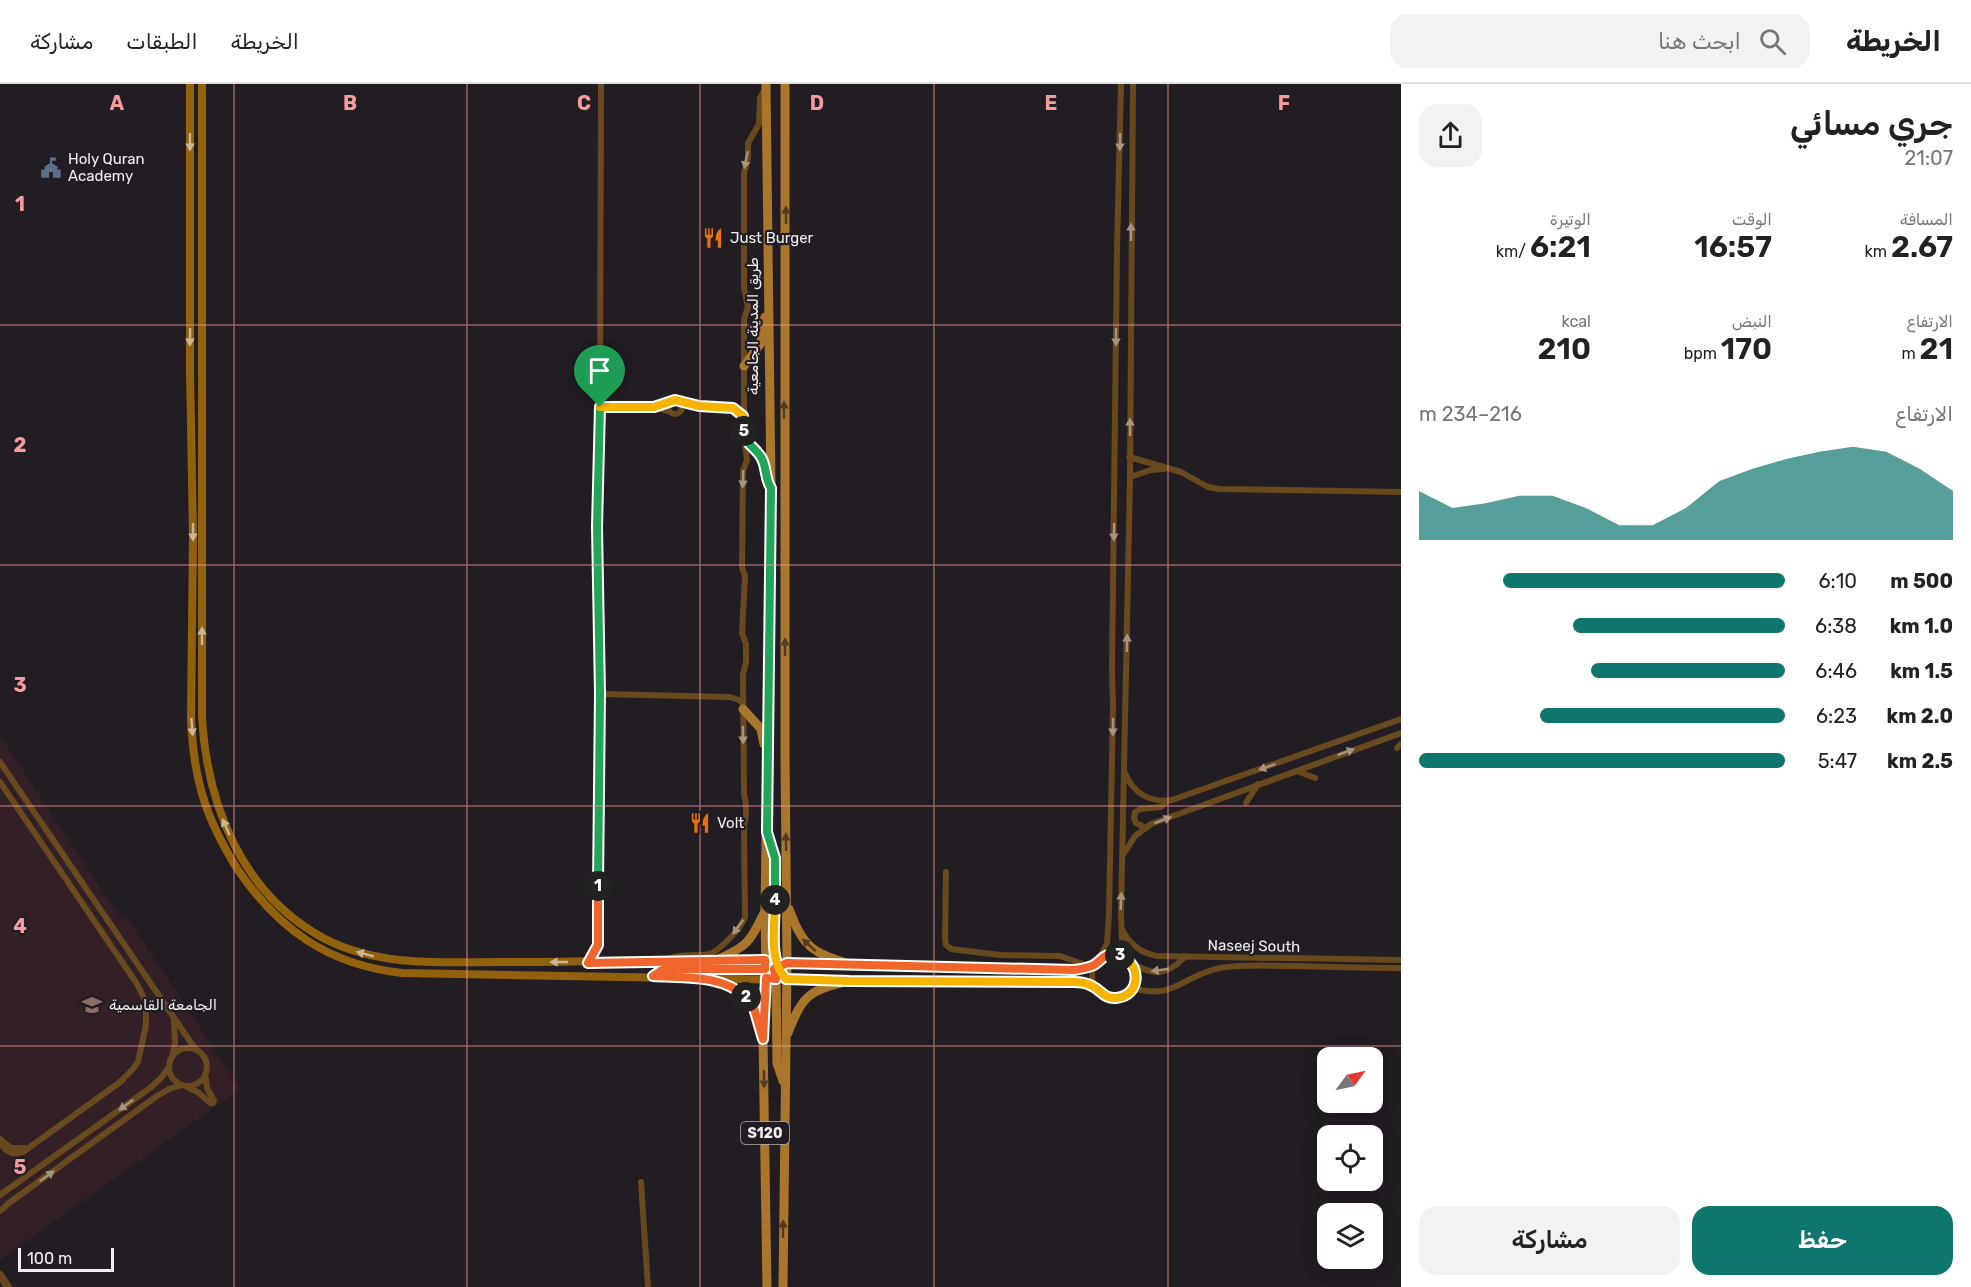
<!DOCTYPE html>
<html lang="ar">
<meta charset="utf-8">
<style>
body{margin:0;font-family:Rubik,Cairo,sans-serif;background:#f2f2f2;color:#222;direction:rtl;height:100vh;display:flex;flex-direction:column;font-size:22px;white-space:nowrap}
*{box-sizing:border-box;margin:0}
p{font-size:20px;color:#767676}
.icon{flex:none;width:33px;height:33px;fill:none;stroke:currentColor;stroke-width:2;stroke-linecap:round;stroke-linejoin:round}
.map{position:relative;flex:1;overflow:hidden;direction:ltr}
.side{display:flex;flex-direction:column;background:#fff;width:570px}
.side>*{flex:none}
.needle{width:39px;rotate:57deg}
.tools{position:absolute;left:1317px;top:963px;display:grid;gap:12px}
.tools a{display:grid;place-items:center;width:66px;height:66px;border-radius:12px;background:#fff;box-shadow:0 3px 15px #0003;font-size:30px}
.scale{position:absolute;left:18px;bottom:15px;width:96px;box-sizing:border-box;padding-left:6px;border:3px solid #f1eef1;border-top:0;font-size:16px;line-height:21px;white-space:nowrap;color:#f1eef1;-webkit-text-stroke:4px #221d22;paint-order:stroke}
.pin{position:absolute;display:grid;place-items:center;width:51px;height:51px;color:#fff;margin:-62px -26px;border-radius:50% 50% 50% 0;rotate:-45deg;box-shadow:0 0 6px #0007}
.pin .icon{rotate:45deg}
.km{position:absolute;width:30px;height:30px;margin:-15px;border-radius:50%;background:#222;color:#fff;font-size:16px;line-height:30px;text-align:center}
.round{display:grid;place-items:center;flex:none;width:63px;height:63px;border-radius:18px;background:#f2f2f2}
.overview{display:flex;align-items:center;justify-content:space-between;height:102px;padding:0 18px}
h1{font-size:33px;font-weight:600;line-height:45px}
.figures{display:grid;grid-template-columns:repeat(3,1fr);gap:9px;height:102px;padding:6px 18px}
.figures div{display:grid;align-content:center}
.figures b{font-size:30px;font-weight:600}
.figures small{font-size:16px;font-weight:400}
.figures p{font-size:16px}
.chart{height:168px;padding:12px 18px}
.chart p{display:flex;justify-content:space-between}
.chart svg{width:100%;height:108px;margin-top:6px;fill:#0f766e;opacity:.7}
.primary-button{display:flex;gap:12px;margin-top:auto;padding:12px 18px}
.primary-button a{flex:1;height:69px;border-radius:18px;background:#0f766e;color:#fff;font-size:24px;font-weight:600;line-height:69px;text-align:center}
.primary-button a+a{background:#f2f2f2;color:#222}
ul{padding:0 18px;list-style:none;font-size:20px}
li{display:grid;grid-template-columns:96px 72px 1fr;align-items:center;height:45px}
li i{height:15px;border-radius:8px;background:#0f766e}
header{display:flex;align-items:center;gap:36px;box-sizing:border-box;height:84px;padding:0 30px;background:#fff;border-bottom:2px solid #e0e0e0}
header strong{font-size:28px}
nav{display:flex;gap:33px;margin-inline-start:auto;font-size:21px}
.search{width:420px;height:54px;background:#f2f2f2;display:flex;align-items:center;gap:15px;box-sizing:border-box;padding:0 21px;border-radius:18px;color:#767676;font-size:22px}
main{display:flex;flex:1;min-height:0}
.map>svg:first-child{display:block}
.education{fill:#332026}
.lines{fill:none;stroke-linecap:round;stroke-linejoin:round}
.minor{stroke:#694a1f;stroke-width:6}
.tertiary{stroke:#694a1f;stroke-width:8}
.secondary{stroke:#92610e;stroke-width:8}
.primary{stroke:#a9762c;stroke-width:9}
.oneway{fill:#cbb696}
.oneway2{fill:#a6947e}
.oneway3{fill:#513c26}
.split-1-casing{stroke:#fff;stroke-width:12}
.split-2-casing{stroke:#fff;stroke-width:12}
.split-3-casing{stroke:#fff;stroke-width:12}
.split-4-casing{stroke:#fff;stroke-width:12}
.split-5-casing{stroke:#fff;stroke-width:12}
.split-6-casing{stroke:#fff;stroke-width:12}
.split-1{stroke:#22a559;stroke-width:8}
.split-2{stroke:#f0652b;stroke-width:8}
.split-3{stroke:#f0652b;stroke-width:8}
.split-4{stroke:#f5b400;stroke-width:8}
.split-5{stroke:#22a559;stroke-width:8}
.split-6{stroke:#f5b400;stroke-width:8}
.grid{fill:none;stroke:#f59b9e;stroke-width:1.5;stroke-opacity:0.55}
.labels{text-anchor:middle;dominant-baseline:central;stroke-width:4.5;stroke-linejoin:round;paint-order:stroke}
.shield{fill:#221d22;stroke:#b3afb3;stroke-width:1.5}
.shield-label{font-size:14px;font-weight:bold;fill:#f1eef1}
.poi-label{font-size:15px;fill:#f1eef1;stroke:#221d22;text-anchor:start}
.street-label{font-size:15px;fill:#f1eef1;stroke:#221d22}
.grid-label{font-size:20px;text-anchor:middle;font-weight:bold;fill:#f59b9e;stroke:#221d22;stroke-width:4.5;stroke-linejoin:round;paint-order:stroke}
</style>
<header>
<strong>الخريطة</strong>
<div class="search"><svg class="icon" aria-label="search" viewBox="0 0 24 24"><circle cx="10" cy="10" r="6"/><path d="M15 15l6 6"/></svg>ابحث هنا</div>
<nav><a>الخريطة</a><a>الطبقات</a><a>مشاركة</a></nav>
</header>
<main>
<section class="side">
<div class="overview"><div><h1>جري مسائي</h1><p>21:07</p></div><a class="round"><svg class="icon" aria-label="share" viewBox="0 0 24 24"><path d="M12 15V3M7 8l5-5 5 5M5 13v7h14v-7"/></svg></a></div>
<div class="figures">
<div><p>المسافة</p><b>2.67<small> km</small></b></div>
<div><p>الوقت</p><b>16:57</b></div>
<div><p>الوتيرة</p><b>6:21<small> /km</small></b></div>
</div>
<div class="figures">
<div><p>الارتفاع</p><b>21<small> m</small></b></div>
<div><p>النبض</p><b>170<small> bpm</small></b></div>
<div><p>kcal</p><b>210</b></div>
</div>
<div class="chart"><p><span>الارتفاع</span>216–234 m</p>
<svg viewBox="0 0 160 44" preserveAspectRatio="none"><path d="M0 44V24L10 31L20 29L30 26L40 26L50 31L60 38L70 38L80 31L90 20L100 15L110 11L120 8L130 6L140 8L150 15L160 24V44z"/></svg>
</div>
<ul>
<li><b>500 m</b>6:10<i style="width:77%"></i></li>
<li><b>1.0 km</b>6:38<i style="width:58%"></i></li>
<li><b>1.5 km</b>6:46<i style="width:53%"></i></li>
<li><b>2.0 km</b>6:23<i style="width:67%"></i></li>
<li><b>2.5 km</b>5:47<i style="width:100%"></i></li>
</ul>
<div class="primary-button"><a>حفظ</a><a>مشاركة</a></div>
</section>
<div class="map">
<svg width="1401" height="1203" viewBox="0 0 1401 1203">
<rect width="100%" height="100%" fill="#221d22"/>
<polygon class="education" points="0,652 122,836 127,833 240,1005 0,1176"/>
<g class="lines">
<g class="minor">
<circle cx="675" cy="323" r="7"/>
<path d="M681 318C699 324 731 319 743 331"/>
<polyline points="600,323 654,323 670,328"/>
<polyline points="1129,373 1181,388 1208,403 1219,405 1401,408"/>
<polyline points="1130,393 1151,386 1164,385"/>
<polyline points="600,610 730,613 739,616 743,620"/>
<polyline points="1397,664 1401,660"/>
<polyline points="0,678 196,966"/>
<polyline points="1297,687 1315,694"/>
<path d="M1125 689C1133 710 1151 719 1172 716L1401 635"/>
<polyline points="0,698 137,900 146,918 146,941 138,978 133,985 121,997"/>
<polyline points="1246,719 1258,700"/>
<polyline points="1146,744 1136,739 1134,734 1135,728 1140,725 1161,723 1167,717"/>
<polyline points="1123,771 1135,752 1151,740 1401,649"/>
<polyline points="946,788 945,855 946,861 951,865 1000,871 1060,872 1089,882"/>
<path d="M1122 845C1129 860 1141 869 1157 872L1401 876"/>
<circle cx="1114" cy="892" r="22"/>
<path d="M671 874C683 869 696 873 709 870 720 867 741 844 745 833L744 742C747 730 747 721 744 710L743 591 746 578V560L742 549 745 492 742 483 743 387 747 376 744 350V235L748 223 744 204V89L748 74V59L759 40 760 14 766 3"/>
<polyline points="1127,874 1122,860 1121,830 1130,393 1133,0"/>
<polyline points="1098,877 1107,859 1109,830 1113,623 1112,585 1117,164 1121,0"/>
<polyline points="588,878 594,870 598,861 600,610 597,443 600,323 601,0"/>
<path d="M1133 880C1155 892 1166 892 1185 873"/>
<path d="M1133 904C1174 917 1185 890 1220 884 1245 880 1270 882 1294 882 1330 883 1365 884 1401 884"/>
<circle cx="188" cy="983" r="19"/>
<polyline points="173,971 175,958 174,937"/>
<polyline points="186,1002 199,1009 210,1019 213,1019 214,1017 207,1004 205,990"/>
<polyline points="0,1055 11,1064 25,1064"/>
<path d="M0 1059C6 1068 13 1072 23 1068L123 996"/>
<polyline points="641,1098 648,1203"/>
<polyline points="0,1111 150,1004 161,994 169,983"/>
<polyline points="0,1127 9,1119 157,1012 169,1005 182,1001"/>
</g>
<polyline class="tertiary" points="0,1191 8,1203"/>
<g class="secondary">
<path d="M190 0V287L193 450 191 635C192 656 194 677 199 698 206 730 221 759 238 786 279 846 329 881 402 889L849 897 1074 898 1095 903"/>
<path d="M202 0V633C207 721 242 811 325 855 380 883 441 878 501 878 584 879 668 874 752 876 769 876 785 880 803 880 893 883 983 884 1074 886L1095 880"/>
</g>
<g class="primary">
<polyline points="766,0 771,404 765,827 766,894 763,955 767,1203"/>
<polyline points="744,282 761,259 762,240 765,233"/>
<polyline points="744,353 762,375 765,391"/>
<polyline points="743,625 761,645 764,660"/>
<polyline points="770,755 775,782 775,878 780,887 786,895"/>
<path d="M789 825C804 865 812 868 852 881"/>
<path d="M716 876C746 863 750 859 764 829"/>
<polyline points="771,882 776,892 777,979 783,997"/>
<polyline points="653,892 661,886 672,885 771,885"/>
<path d="M704 894C738 905 750 907 760 944"/>
<path d="M788 949C803 910 809 907 849 897"/>
<polyline points="783,1203 787,879 785,672 785,0"/>
</g>
</g>
<defs><path id="oneway-solid" d="M-6-.8H1V-3.2L6.5 0L1 3.2V.8H-6Z" transform="scale(1.5)"/></defs>
<g class="oneway">
<use href="#oneway-solid" transform="translate(190 58) rotate(90)"/>
<use href="#oneway-solid" transform="translate(190 253) rotate(91)"/>
<use href="#oneway-solid" transform="translate(193 448) rotate(90)"/>
<use href="#oneway-solid" transform="translate(202 552) rotate(-90)"/>
<use href="#oneway-solid" transform="translate(192 643) rotate(86)"/>
<use href="#oneway-solid" transform="translate(226 743) rotate(-113)"/>
<use href="#oneway-solid" transform="translate(365 870) rotate(-165)"/>
<use href="#oneway-solid" transform="translate(559 878) rotate(-180)"/>
</g>
<g class="oneway2">
<use href="#oneway-solid" transform="translate(1120 58) rotate(91)"/>
<use href="#oneway-solid" transform="translate(746 76) rotate(101)"/>
<use href="#oneway-solid" transform="translate(1131 148) rotate(-90)"/>
<use href="#oneway-solid" transform="translate(1116 253) rotate(90)"/>
<use href="#oneway-solid" transform="translate(1130 343) rotate(-90)"/>
<use href="#oneway-solid" transform="translate(743 395) rotate(92)"/>
<use href="#oneway-solid" transform="translate(1114 448) rotate(91)"/>
<use href="#oneway-solid" transform="translate(1127 559) rotate(-89)"/>
<use href="#oneway-solid" transform="translate(1113 643) rotate(91)"/>
<use href="#oneway-solid" transform="translate(743 651) rotate(89)"/>
<use href="#oneway-solid" transform="translate(1346 668) rotate(-20)"/>
<use href="#oneway-solid" transform="translate(1267 683) rotate(160)"/>
<use href="#oneway-solid" transform="translate(1163 736) rotate(-21)"/>
<use href="#oneway-solid" transform="translate(1121 817) rotate(-88)"/>
<use href="#oneway-solid" transform="translate(738 843) rotate(126)"/>
<use href="#oneway-solid" transform="translate(1160 886) rotate(173)"/>
<use href="#oneway-solid" transform="translate(126 1021) rotate(144)"/>
<use href="#oneway-solid" transform="translate(47 1092) rotate(-36)"/>
</g>
<g class="oneway3">
<use href="#oneway-solid" transform="translate(786 131) rotate(-90)"/>
<use href="#oneway-solid" transform="translate(784 326) rotate(-90)"/>
<use href="#oneway-solid" transform="translate(785 563) rotate(-90)"/>
<use href="#oneway-solid" transform="translate(786 758) rotate(-91)"/>
<use href="#oneway-solid" transform="translate(809 861) rotate(-138)"/>
<use href="#oneway-solid" transform="translate(764 995) rotate(89)"/>
<use href="#oneway-solid" transform="translate(783 1145) rotate(-90)"/>
</g>
<g class="lines">
<g class="split-1-casing">
<polyline id="split-1" points="598,802 600,610 597,443 600,323"/>
</g>
<g class="split-2-casing">
<path id="split-2" d="M598 802V861L588 879 765 876V885H672L662 886 653 892C684 894 721 890 746 913"/>
</g>
<g class="split-3-casing">
<path id="split-3" d="M746 913 754 924 763 955 766 894 776 895 774 885 787 879 1074 886C1080 885 1088 884 1094 881 1104 874 1105 868 1120 871"/>
</g>
<g class="split-4-casing">
<path id="split-4" d="M775 816C775 840 768 878 786 895L849 897 1074 898C1080 898 1087 899 1092 902 1101 906 1104 915 1116 914 1141 912 1142 880 1120 871"/>
</g>
<g class="split-5-casing">
<path id="split-5" d="M744 347C744 360 757 364 762 375 767 385 765 395 771 404L767 748 775 774V816"/>
</g>
<g class="split-6-casing">
<polyline id="split-6" points="600,323 654,323 675,316 699,322 733,324 743,332 744,347"/>
</g>
<use href="#split-1" class="split-1"/>
<use href="#split-2" class="split-2"/>
<use href="#split-3" class="split-3"/>
<use href="#split-4" class="split-4"/>
<use href="#split-5" class="split-5"/>
<use href="#split-6" class="split-6"/>
</g>
<path class="grid" d="M234 0V1203M467 0V1203M700 0V1203M934 0V1203M1168 0V1203M0 241H1401M0 481H1401M0 722H1401M0 962H1401"/>
<defs>
<g id="civic-bare" transform="scale(1.62)"><path d="M-.6-6.5H3V-4.5H.6V-3L4-1V1h2V6H-6V1h2V-1L-.6-3ZM-1.2 2.5V6h2.4V2.5Z" fill="#5c6f8a" stroke="#221d22" stroke-width="2.5" paint-order="stroke"/></g>
<g id="restaurant-bare" transform="scale(1.62)"><path d="M-5-6h1v4h1v-4h1v4h1v-4h1v5L-1.5 .5V6h-2V.5L-5-1ZM5-6V6H3V1.5H1.5Q1.5-4 5-6Z" fill="#e8710a" stroke="#221d22" stroke-width="2.5" paint-order="stroke"/></g>
<g id="university-bare" transform="scale(1.62)"><path d="M0-5L7-2L0 1L-7-2ZM-4 1L0 2.5L4 1V4Q0 6-4 4Z" fill="#8d6e63" stroke="#221d22" stroke-width="2.5" paint-order="stroke"/></g>
</defs>
<g fill-rule="evenodd">
<use href="#civic-bare" x="51" y="84"/>
<use href="#restaurant-bare" x="713" y="154"/>
<use href="#restaurant-bare" x="700" y="739"/>
<use href="#university-bare" x="92" y="921"/>
</g>
<g class="labels">
<rect class="shield" x="741" y="1038" width="48" height="22" rx="4.5"/>
<g class="shield-label">
<text x="765" y="1049">S120</text>
</g>
<g class="poi-label">
<text x="68" y="75">Holy Quran<tspan x="68" dy="17">Academy</tspan></text>
<text x="730" y="154">Just Burger</text>
<text x="717" y="739">Volt</text>
<text x="109" y="921">الجامعة القاسمية</text>
</g>
<g class="street-label">
<text transform="translate(753 242) rotate(-90)">طريق المدينة الجامعية</text>
<text transform="translate(1254 862) rotate(1)">Naseej South</text>
</g>
</g>
<g class="grid-label">
<text x="117" y="26">A</text>
<text x="350" y="26">B</text>
<text x="584" y="26">C</text>
<text x="817" y="26">D</text>
<text x="1051" y="26">E</text>
<text x="1284" y="26">F</text>
<text x="20" y="127">1</text>
<text x="20" y="368">2</text>
<text x="20" y="608">3</text>
<text x="20" y="849">4</text>
<text x="20" y="1090">5</text>
</g>
</svg>
<div class="tools">
<a><svg class="needle" viewBox="-14 -14 28 28"><path d="M0-13l5 13h-10z" fill="#e53935"/><path d="M0 13l5-13h-10z" fill="#767676"/></svg></a>
<a><svg class="icon" aria-label="locate" viewBox="0 0 24 24"><circle cx="12" cy="12" r="6"/><path d="M12 2v4M12 18v4M2 12h4M18 12h4"/></svg></a>
<a><svg class="icon" aria-label="layers" viewBox="0 0 24 24"><path d="M12 4l9 5-9 5-9-5zM3 14l9 5 9-5"/></svg></a>
</div>
<div class="scale">100 m</div>
<div class="pin" style="left:600px;top:323px;background:#1e9e55"><svg class="icon" aria-label="arrive" viewBox="0 0 24 24"><path d="M6 21V4h12l-3 4 3 4H6"/></svg></div>
<b class="km" style="left:598px;top:802px">1</b>
<b class="km" style="left:746px;top:913px">2</b>
<b class="km" style="left:1120px;top:871px">3</b>
<b class="km" style="left:775px;top:816px">4</b>
<b class="km" style="left:744px;top:347px">5</b>
</div>
</main>
